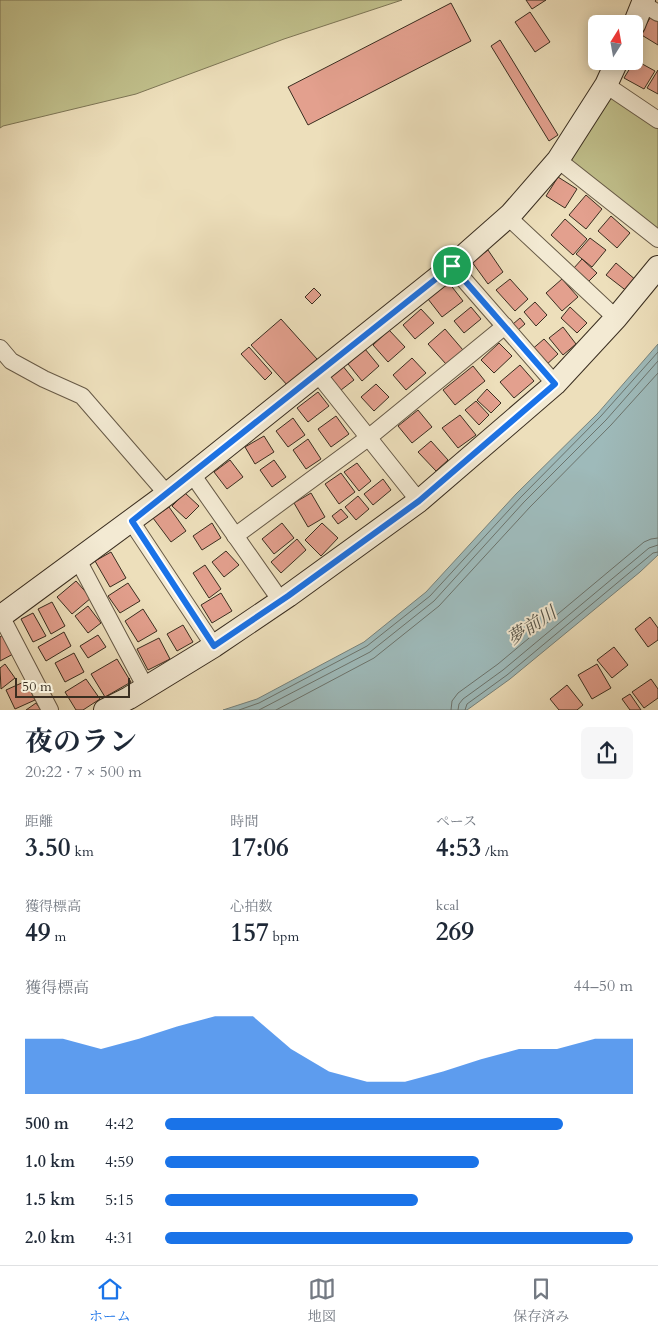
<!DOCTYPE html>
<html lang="ja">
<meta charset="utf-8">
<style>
body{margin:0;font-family:Cardo,"Noto Serif JP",serif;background:#f6f6f7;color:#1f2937;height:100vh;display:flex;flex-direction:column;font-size:19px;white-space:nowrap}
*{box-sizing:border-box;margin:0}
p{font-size:16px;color:#747a83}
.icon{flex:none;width:28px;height:28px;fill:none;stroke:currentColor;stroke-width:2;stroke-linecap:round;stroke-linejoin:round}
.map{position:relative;height:710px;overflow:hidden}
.side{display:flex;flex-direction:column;background:#fff;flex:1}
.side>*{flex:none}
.needle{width:32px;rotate:11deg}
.buttons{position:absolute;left:588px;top:15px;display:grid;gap:10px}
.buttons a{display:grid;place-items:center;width:55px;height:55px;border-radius:8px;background:#fff;box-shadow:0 2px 12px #0003;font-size:25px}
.scale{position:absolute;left:15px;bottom:12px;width:115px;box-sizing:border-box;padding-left:5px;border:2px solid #3a2e20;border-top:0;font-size:14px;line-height:18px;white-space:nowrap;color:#3a2e20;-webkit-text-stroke:4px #f3ead3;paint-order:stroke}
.pin{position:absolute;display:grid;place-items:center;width:42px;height:42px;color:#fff;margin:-21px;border:2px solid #fff;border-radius:50%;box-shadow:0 1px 5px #0007}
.round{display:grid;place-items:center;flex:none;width:52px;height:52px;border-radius:8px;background:#f6f6f7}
.head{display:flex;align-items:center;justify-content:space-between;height:85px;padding:0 25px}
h1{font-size:28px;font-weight:700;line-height:38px}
.figures{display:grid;grid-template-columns:repeat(3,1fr);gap:8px;height:85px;padding:5px 25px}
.figures div{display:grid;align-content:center}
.figures b{font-size:25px;font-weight:700}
.figures small{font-size:14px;font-weight:400}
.figures p{font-size:14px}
.chart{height:140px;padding:10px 25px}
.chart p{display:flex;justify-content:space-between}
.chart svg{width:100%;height:90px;margin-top:5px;fill:#1a73e8;opacity:.7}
ul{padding:0 25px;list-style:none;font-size:16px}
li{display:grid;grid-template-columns:80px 60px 1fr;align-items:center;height:38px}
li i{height:12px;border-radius:6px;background:#1a73e8}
.tab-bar{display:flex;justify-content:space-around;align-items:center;height:70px;border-top:1px solid #e0e1e3;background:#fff;font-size:14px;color:#747a83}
.tab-bar a{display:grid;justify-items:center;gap:2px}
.tab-bar .active{color:#1a73e8}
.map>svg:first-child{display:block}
.green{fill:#c0bf8b;stroke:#7d7656}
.water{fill:#9ebaba;stroke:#76827c}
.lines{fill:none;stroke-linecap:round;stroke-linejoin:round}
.shore{stroke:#6c746d;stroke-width:1}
.building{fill:#e3a08e;stroke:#3a2e20}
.street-casing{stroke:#675a47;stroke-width:18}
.secondary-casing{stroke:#3a2e20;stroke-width:24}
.street{stroke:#f3ead3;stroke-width:16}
.secondary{stroke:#f3ead3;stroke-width:22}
.route-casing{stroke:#fff;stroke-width:10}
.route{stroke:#1a73e8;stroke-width:6}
.labels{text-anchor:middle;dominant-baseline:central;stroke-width:4;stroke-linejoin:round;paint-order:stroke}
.water-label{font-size:18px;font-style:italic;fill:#535146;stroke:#f3ead3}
</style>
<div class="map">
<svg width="658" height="710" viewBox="0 0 658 710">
<rect width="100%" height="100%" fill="#eddfbb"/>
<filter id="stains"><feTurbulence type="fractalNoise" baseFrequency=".004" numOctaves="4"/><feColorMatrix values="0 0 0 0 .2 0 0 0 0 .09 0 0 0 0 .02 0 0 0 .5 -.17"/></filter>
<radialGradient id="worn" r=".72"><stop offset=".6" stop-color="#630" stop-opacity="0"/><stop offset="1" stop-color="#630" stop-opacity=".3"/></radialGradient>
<g class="green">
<polygon points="0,0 402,0 284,39 136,94 3,126 0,128"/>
<polygon points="613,98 658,129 658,230 572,163 570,154 604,100"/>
</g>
<polygon class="water" points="658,344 658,555 640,572 510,679 467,710 223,710 257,699 364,642 426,592 516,494 598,413"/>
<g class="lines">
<g class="shore">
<polyline points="239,710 259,703 367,646 430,596 520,498 601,416 658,352"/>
<polyline points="259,710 370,652 434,601 524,502 606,420 658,361"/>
<polyline points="276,710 374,658 439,606 530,507 611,425 658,373"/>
<polyline points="451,710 452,701 458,693 498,664 644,542 651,539 658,538"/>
<polyline points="458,710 459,704 463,699 503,670 649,548 658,545"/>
<polyline points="465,710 467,704 507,675 653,553 658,552"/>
</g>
</g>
<g class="building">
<polygon points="526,0 546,0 532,9"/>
<polygon points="451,3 471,41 308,125 288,87"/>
<polygon points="530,12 550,42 535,52 515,22"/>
<polygon points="652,15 658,18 658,45 640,34"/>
<polygon points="500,40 558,135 549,141 491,46"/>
<polygon points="635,60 655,71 644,89 624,78"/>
<polygon points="658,70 658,94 647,88"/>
<polygon points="558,177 577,189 565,208 546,196"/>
<polygon points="586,195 602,209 586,229 569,215"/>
<polygon points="611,216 630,233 617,248 598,231"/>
<polygon points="565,219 587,239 573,255 551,235"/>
<polygon points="590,238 606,250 592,267 576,254"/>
<polygon points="488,250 503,272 488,284 472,262"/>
<polygon points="582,259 597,273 587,283 573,269"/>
<polygon points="616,263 637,281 628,292 606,275"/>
<polygon points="510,279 528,299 515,311 496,290"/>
<polygon points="562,279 578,297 562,311 546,293"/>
<polygon points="449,283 463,301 442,317 428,299"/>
<polygon points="314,288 321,295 312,304 305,297"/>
<polygon points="535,302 547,315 536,326 524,312"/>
<polygon points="471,307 481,319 464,333 454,321"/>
<polygon points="570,307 587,323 577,333 561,318"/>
<polygon points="421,309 434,323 415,339 403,325"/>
<polygon points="520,318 525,324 518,330 513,324"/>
<polygon points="281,319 317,359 288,386 251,345"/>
<polygon points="563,327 576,344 563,355 549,338"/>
<polygon points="445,329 463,350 446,364 428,344"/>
<polygon points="389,330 405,347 388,362 373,345"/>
<polygon points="544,339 558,354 544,367 530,351"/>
<polygon points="499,343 512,356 494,373 481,360"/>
<polygon points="249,347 272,373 265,380 241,354"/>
<polygon points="365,349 379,366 362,381 348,364"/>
<polygon points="412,358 426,373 406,390 393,375"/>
<polygon points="342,365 354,380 341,390 329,375"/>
<polygon points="520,365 534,381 514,398 500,382"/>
<polygon points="473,366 485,381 455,405 443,390"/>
<polygon points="376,384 389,397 374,411 361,397"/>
<polygon points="487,389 501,403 491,413 477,400"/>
<polygon points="318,392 329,406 308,422 297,408"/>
<polygon points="476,401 489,415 479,425 465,410"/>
<polygon points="418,410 432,427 412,443 398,426"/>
<polygon points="460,415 476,435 458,448 442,428"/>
<polygon points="336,416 349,434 331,447 318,429"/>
<polygon points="293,418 305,435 288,447 276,431"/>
<polygon points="264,436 274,452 255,464 245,447"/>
<polygon points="308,439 321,459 306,469 293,450"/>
<polygon points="431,441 448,460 436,471 418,452"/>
<polygon points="230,460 243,477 227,489 214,472"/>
<polygon points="274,460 286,477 272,487 260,470"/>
<polygon points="357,463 371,481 359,491 344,472"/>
<polygon points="341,473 355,492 339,504 325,484"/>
<polygon points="383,479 391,490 373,505 364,494"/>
<polygon points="185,493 199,506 186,519 172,506"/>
<polygon points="311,493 325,517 308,527 294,503"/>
<polygon points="358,496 369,509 356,520 345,507"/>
<polygon points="169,507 186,531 171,542 153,518"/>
<polygon points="341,509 348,517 338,524 332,516"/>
<polygon points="212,523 221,538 202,550 193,536"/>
<polygon points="282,523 294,538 274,554 262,539"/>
<polygon points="322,523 338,538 321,556 305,540"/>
<polygon points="297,539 306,550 281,573 271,562"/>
<polygon points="226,551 239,565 224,577 212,562"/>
<polygon points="111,552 126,578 110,587 95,561"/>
<polygon points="205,565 221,589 209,598 193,573"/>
<polygon points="76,581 91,598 72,614 57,597"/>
<polygon points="128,583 140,601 120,613 108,596"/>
<polygon points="221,593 232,611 212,623 201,605"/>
<polygon points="52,602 65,626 51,634 38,609"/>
<polygon points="88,606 101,623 88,633 75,616"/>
<polygon points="143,609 157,631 138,642 125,621"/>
<polygon points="33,613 46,636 33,642 21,619"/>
<polygon points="650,617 658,628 658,640 648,647 635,629"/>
<polygon points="183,625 193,642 177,651 167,634"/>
<polygon points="64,632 71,646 46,661 38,647"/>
<polygon points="4,634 15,653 0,661 0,637"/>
<polygon points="98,635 106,647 88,658 80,646"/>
<polygon points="159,638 170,659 148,670 137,649"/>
<polygon points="614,647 628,665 612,678 597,660"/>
<polygon points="74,653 84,672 65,682 55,663"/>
<polygon points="117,659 131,682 105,697 91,674"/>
<polygon points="5,664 15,678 1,689 0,668"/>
<polygon points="597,664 611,688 592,699 578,675"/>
<polygon points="86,679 100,699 83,710 76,710 65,692"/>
<polygon points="651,679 658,689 658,698 644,708 632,692"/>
<polygon points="26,681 35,700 15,709 6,690"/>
<polygon points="567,685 583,705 577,710 559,710 550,699"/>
<polygon points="630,694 641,710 630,710 622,699"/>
<polygon points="36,703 41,710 26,710"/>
</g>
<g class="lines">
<g class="street-casing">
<g id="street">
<polyline points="643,4 658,13"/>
<polyline points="606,85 658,120"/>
<polyline points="558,160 658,239"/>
<polyline points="508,217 616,318"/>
<polyline points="452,266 555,384"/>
<polyline points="0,348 11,361 44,379 82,396 167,494"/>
<polyline points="317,373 419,501"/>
<polyline points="192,474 281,601"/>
<polyline points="131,521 214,646"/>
<polyline points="235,536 368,438 505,326"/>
<polyline points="78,560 146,688"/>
<polyline points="1,616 50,710"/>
</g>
</g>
<g class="secondary-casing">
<g id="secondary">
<polyline points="634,25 644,0"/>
<polyline points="0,617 167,494 452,266 511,214 558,160 606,85 617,61"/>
<polyline points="105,710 129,698 214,646 288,596 419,501 555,384 616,318 658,267"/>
</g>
</g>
<use href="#street" class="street"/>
<use href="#secondary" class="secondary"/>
</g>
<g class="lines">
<g class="route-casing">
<polygon id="route" points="452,266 555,384 419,501 288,596 214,646 132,521"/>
</g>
<use href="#route" class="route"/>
</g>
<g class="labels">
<g class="water-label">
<text transform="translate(532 626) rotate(-33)">夢前川</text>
</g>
</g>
<rect width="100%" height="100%" filter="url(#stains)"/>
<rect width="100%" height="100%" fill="url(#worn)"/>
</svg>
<div class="buttons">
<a><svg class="needle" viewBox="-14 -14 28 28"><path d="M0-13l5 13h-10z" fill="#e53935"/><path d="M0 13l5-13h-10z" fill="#747a83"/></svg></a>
</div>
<div class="scale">50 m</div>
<div class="pin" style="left:452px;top:266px;background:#1e9e55"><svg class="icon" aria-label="arrive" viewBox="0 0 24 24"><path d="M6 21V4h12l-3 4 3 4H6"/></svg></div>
</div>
<section class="side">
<div class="head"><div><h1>夜のラン</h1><p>20:22 · 7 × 500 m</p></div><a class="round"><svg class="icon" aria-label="share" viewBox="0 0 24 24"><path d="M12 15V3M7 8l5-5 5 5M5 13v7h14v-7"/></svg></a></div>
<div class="figures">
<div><p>距離</p><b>3.50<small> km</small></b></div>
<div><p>時間</p><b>17:06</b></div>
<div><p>ペース</p><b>4:53<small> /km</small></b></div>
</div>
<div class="figures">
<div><p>獲得標高</p><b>49<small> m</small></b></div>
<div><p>心拍数</p><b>157<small> bpm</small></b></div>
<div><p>kcal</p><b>269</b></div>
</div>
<div class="chart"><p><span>獲得標高</span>44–50 m</p>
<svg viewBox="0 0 160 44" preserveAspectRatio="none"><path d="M0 44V17L10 17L20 22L30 17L40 11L50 6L60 6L70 22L80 33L90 38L100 38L110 33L120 27L130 22L140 22L150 17L160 17V44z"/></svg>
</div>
<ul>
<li><b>500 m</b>4:42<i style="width:85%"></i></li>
<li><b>1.0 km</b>4:59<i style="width:67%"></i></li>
<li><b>1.5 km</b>5:15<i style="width:54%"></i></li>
<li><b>2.0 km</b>4:31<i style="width:100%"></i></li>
</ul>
</section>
<nav class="tab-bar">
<a class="active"><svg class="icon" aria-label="home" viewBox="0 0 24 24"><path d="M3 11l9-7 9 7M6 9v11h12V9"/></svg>ホーム</a>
<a><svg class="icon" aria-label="map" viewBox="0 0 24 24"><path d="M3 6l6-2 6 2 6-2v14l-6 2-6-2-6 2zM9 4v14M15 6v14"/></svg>地図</a>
<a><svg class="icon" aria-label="saved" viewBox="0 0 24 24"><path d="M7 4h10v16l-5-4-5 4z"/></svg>保存済み</a>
</nav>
